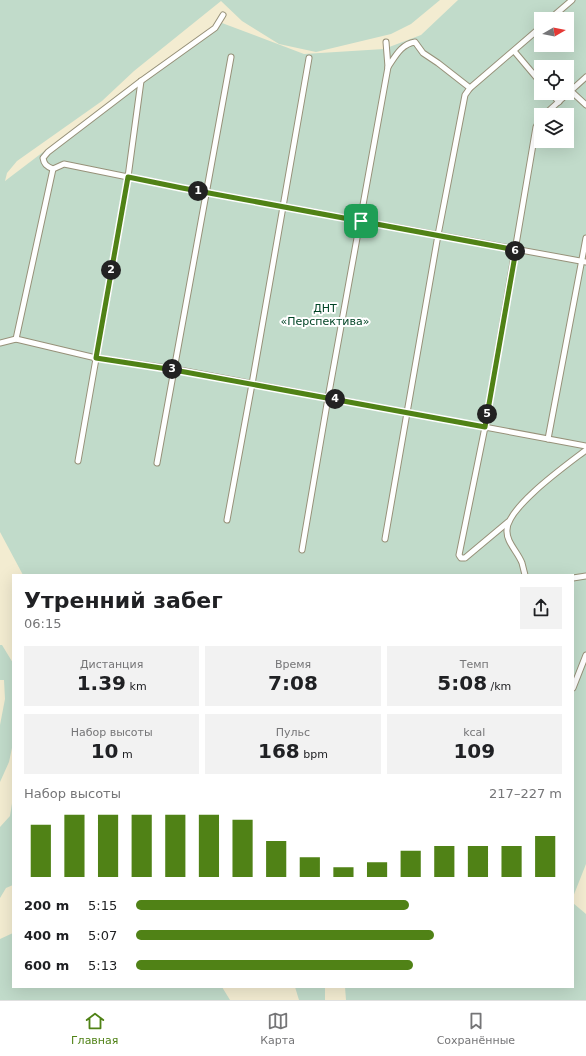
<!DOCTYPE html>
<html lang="ru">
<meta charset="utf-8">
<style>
body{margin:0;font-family:"DejaVu Sans",sans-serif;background:#f2f2f2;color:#202124;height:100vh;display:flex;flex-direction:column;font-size:15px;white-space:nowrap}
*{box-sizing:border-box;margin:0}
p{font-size:13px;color:#757577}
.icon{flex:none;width:22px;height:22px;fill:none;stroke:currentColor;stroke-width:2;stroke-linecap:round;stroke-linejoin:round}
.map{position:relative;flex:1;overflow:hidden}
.details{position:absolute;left:12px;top:574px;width:562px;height:414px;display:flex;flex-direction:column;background:#fff;border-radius:0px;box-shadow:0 4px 16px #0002}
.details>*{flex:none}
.needle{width:26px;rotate:81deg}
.fabs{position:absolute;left:534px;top:12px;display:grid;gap:8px}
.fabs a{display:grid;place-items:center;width:40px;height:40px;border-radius:0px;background:#fff;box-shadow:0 4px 16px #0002;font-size:20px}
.pin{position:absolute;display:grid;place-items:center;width:34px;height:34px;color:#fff;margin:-17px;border-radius:8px;box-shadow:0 2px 6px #0006}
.km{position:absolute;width:20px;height:20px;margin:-10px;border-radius:50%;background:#222;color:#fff;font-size:11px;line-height:20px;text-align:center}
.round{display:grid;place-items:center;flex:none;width:42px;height:42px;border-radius:0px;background:#f2f2f2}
.summary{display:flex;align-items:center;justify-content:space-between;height:68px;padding:0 12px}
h1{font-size:22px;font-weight:700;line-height:30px}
.stats{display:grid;grid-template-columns:repeat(3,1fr);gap:6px;height:68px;padding:4px 12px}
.stats div{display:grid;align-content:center;border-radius:0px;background:#f2f2f2;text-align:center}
.stats b{font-size:20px;font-weight:700}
.stats small{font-size:11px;font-weight:400}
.stats p{font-size:11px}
.chart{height:112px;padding:8px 12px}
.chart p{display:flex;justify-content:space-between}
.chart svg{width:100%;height:72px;margin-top:4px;stroke:#508216;stroke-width:6}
ul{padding:0 12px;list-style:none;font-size:13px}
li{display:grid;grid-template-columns:64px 48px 1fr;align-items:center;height:30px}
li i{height:10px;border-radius:5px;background:#508216}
.tabs{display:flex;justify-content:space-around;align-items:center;height:56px;border-top:1px solid #e0e0e0;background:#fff;font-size:11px;color:#757577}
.tabs a{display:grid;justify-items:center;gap:2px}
.tabs .on{color:#508216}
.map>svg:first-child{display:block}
.green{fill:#c1dbca;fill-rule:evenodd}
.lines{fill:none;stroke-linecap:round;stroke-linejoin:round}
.street-casing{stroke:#979179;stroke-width:7}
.street{stroke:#fff;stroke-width:5}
.route-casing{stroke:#fff;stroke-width:8}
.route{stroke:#508216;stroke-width:5}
.labels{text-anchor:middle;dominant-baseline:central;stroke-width:4;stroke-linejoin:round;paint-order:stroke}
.park-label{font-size:11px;fill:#004425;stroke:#fff}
</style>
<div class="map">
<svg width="586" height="1000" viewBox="0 0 586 1000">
<rect width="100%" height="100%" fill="#f3ecd1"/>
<g class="green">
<path d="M0 0H440L411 24 391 34 316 52 279 44 242 21 221 1 134 71 102 101 17 161 7 173 5 181 155 67 222 23 304 54 384 49 421 35 458 0H586V864L573 897V575H23L0 532ZM541 19H567V45H541ZM541 67H567V93H541ZM541 115H567V141H541Z"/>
<polygon points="0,645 2,645 13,663 13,743 9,762 0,782 0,725 5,699 4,680 0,680"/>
<polygon points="13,797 13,885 6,888 0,898 0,827 10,816"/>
<polygon points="573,903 586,914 586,1000 346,1000 345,987 573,987"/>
<polygon points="13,933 13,987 222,987 230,1000 0,1000 0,939"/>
<polygon points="295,987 325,987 325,1000 299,1000"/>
</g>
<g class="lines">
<g class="street-casing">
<g id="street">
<polyline points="550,19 572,0"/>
<polyline points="514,51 541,83"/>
<path d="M388 67C395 57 401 44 415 42L423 53 438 63 470 88"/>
<polyline points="571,91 586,105"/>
<polyline points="551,93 559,102"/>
<polyline points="544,115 586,77"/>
<path d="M53 169C46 166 44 164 43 158L48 152 141 81 215 28 223 15"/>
<polyline points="16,339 53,169 64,164 182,188 586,262"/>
<polyline points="0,343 16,339 96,358 174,369 586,446"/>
<polyline points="548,439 586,238"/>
<polyline points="78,461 128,177 141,81"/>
<polyline points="157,463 231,57"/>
<polyline points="227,520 252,384 309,58"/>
<polyline points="508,522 465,558 461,558 459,555 485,427 536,127 541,118"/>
<polyline points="385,539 438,235 465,95 470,88 541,27"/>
<polyline points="302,550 328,398 388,67 386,42"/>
<path d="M525 575C524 571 523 567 522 563 518 552 506 542 507 530 507 507 568 464 586 450"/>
<polyline points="573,578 586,576"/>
<polyline points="573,688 586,655"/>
</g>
</g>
<use href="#street" class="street"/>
</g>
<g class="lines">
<g class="route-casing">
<polygon id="route" points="128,177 182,188 516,250 485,427 174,370 96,358"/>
</g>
<use href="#route" class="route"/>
</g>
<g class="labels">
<g class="park-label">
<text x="325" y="308">ДНТ<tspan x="325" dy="13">«Перспектива»</tspan></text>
</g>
</g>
</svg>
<div class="fabs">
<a><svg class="needle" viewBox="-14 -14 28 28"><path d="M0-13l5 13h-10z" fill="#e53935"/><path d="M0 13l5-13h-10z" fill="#757577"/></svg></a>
<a><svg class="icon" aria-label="locate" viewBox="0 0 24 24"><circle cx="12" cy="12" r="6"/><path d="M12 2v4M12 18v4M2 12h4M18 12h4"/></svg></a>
<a><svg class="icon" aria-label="layers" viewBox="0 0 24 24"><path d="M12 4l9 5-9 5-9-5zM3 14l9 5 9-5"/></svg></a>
</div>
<div class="pin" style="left:361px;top:221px;background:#1e9e55"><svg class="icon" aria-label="arrive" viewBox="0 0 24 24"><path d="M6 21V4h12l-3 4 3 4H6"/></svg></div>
<b class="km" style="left:198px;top:191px">1</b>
<b class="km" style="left:111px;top:270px">2</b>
<b class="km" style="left:172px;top:369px">3</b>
<b class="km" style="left:335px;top:399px">4</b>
<b class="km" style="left:487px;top:414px">5</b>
<b class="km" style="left:515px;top:251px">6</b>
<section class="details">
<div class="summary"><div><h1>Утренний забег</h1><p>06:15</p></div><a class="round"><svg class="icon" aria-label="share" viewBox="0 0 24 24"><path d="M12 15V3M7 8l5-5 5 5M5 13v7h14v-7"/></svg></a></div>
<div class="stats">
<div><p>Дистанция</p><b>1.39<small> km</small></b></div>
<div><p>Время</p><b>7:08</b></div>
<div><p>Темп</p><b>5:08<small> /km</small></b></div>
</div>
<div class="stats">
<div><p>Набор высоты</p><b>10<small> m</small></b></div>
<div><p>Пульс</p><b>168<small> bpm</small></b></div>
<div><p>kcal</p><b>109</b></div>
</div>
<div class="chart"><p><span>Набор высоты</span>217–227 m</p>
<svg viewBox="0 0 160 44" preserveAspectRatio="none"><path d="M5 44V12M15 44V6M25 44V6M35 44V6M45 44V6M55 44V6M65 44V9M75 44V22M85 44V32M95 44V38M105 44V35M115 44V28M125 44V25M135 44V25M145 44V25M155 44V19"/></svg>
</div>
<ul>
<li><b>200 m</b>5:15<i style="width:64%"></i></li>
<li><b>400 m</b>5:07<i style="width:70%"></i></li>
<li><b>600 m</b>5:13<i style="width:65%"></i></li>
</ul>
</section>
</div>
<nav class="tabs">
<a class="on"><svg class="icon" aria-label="home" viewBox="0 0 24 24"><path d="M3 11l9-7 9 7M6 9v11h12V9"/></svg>Главная</a>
<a><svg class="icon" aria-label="map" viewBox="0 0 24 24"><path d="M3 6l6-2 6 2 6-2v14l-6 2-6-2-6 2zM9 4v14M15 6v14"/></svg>Карта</a>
<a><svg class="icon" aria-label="saved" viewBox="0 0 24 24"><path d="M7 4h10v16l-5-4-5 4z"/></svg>Сохранённые</a>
</nav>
